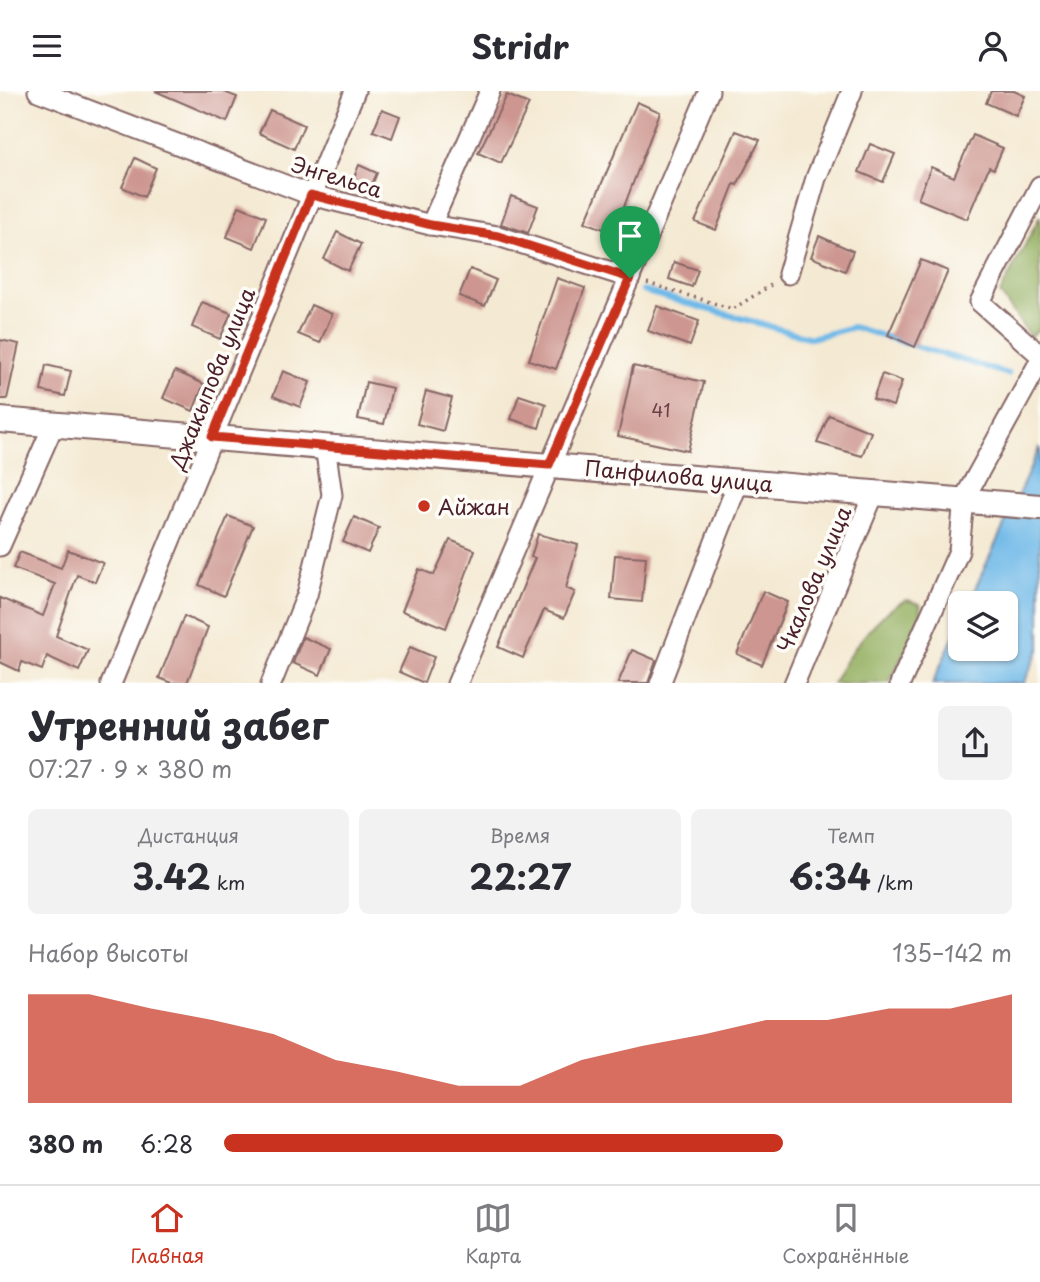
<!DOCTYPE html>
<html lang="ru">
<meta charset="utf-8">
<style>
body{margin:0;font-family:"Playpen Sans",sans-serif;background:#f2f2f3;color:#2b2b33;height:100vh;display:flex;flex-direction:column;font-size:26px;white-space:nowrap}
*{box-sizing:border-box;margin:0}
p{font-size:23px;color:#7c7c81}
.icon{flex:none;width:38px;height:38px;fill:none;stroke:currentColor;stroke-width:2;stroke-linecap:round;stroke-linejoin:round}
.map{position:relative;height:592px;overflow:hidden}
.panel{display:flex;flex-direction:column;background:#fff;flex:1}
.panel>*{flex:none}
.fabs{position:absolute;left:948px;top:500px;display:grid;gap:14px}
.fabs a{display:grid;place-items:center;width:70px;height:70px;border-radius:10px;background:#fff;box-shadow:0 2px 5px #0004;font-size:35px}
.pin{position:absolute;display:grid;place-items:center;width:60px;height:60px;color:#fff;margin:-72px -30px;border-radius:50% 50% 50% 0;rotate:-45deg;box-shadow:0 0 7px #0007}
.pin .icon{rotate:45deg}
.round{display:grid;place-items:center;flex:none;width:74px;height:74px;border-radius:10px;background:#f2f2f3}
.head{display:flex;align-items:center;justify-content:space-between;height:119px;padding:0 28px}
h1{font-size:38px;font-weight:700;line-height:52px}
.figures{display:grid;grid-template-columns:repeat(3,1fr);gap:10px;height:119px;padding:7px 28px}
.figures div{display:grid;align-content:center;border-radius:10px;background:#f2f2f3;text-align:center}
.figures b{font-size:35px;font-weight:700}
.figures small{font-size:19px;font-weight:400}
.figures p{font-size:19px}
.chart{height:196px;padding:14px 28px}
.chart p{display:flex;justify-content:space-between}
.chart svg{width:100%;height:126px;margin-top:7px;fill:#c8321e;opacity:.7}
ul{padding:0 28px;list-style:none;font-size:23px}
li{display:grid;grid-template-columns:112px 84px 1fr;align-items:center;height:52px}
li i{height:18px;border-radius:9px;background:#c8321e}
header{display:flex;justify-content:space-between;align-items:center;height:91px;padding:0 28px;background:#fff;font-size:32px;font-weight:700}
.tabs{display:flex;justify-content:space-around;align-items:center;height:98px;border-top:2px solid #e1e1e2;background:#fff;font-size:19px;color:#7c7c81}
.tabs a{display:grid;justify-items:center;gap:4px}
.tabs .on{color:#c8321e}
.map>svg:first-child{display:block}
.forest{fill:#94b062;stroke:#6f6846;stroke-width:2}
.water{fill:#6fb9e8;stroke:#5c6c8a;stroke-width:2}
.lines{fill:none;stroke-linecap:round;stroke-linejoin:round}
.stream{stroke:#6fb9e8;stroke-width:6}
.building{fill:#cd9690}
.minor-casing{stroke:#866665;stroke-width:23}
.tertiary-casing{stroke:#866665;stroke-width:28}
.path{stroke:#866665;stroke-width:3.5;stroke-dasharray:2 5;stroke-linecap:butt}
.minor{stroke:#fff;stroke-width:19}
.tertiary{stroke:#fff;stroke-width:24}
.route-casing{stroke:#fff;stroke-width:14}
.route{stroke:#c8321e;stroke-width:9}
.poi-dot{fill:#c8321e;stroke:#fdfcf7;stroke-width:2.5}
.labels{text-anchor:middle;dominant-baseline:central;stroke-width:7;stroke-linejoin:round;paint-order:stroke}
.number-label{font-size:18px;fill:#6b3d44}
.street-label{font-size:21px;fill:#4a1f2b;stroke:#fdfcf7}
.poi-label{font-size:21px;fill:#4a1f2b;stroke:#fdfcf7;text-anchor:start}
</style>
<header><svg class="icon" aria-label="menu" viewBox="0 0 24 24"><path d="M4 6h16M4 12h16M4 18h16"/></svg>Stridr<svg class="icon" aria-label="person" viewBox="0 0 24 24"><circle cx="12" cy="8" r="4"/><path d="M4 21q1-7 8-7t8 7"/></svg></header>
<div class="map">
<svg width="1040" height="593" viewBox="0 0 1040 593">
<rect width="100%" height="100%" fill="#fdfcf7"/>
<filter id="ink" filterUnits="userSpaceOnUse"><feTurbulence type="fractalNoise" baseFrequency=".0143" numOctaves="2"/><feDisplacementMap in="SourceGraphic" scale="14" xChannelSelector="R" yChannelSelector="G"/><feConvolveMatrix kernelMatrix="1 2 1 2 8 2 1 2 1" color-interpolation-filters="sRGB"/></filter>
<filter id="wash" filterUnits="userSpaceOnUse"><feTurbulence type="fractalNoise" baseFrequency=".00686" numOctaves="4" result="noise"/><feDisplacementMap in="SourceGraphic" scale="28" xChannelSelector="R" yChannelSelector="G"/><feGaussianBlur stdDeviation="1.57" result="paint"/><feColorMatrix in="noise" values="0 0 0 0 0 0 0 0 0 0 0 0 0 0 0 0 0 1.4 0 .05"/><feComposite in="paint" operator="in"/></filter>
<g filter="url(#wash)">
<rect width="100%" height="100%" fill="#f4e9d2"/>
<g class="forest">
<polygon points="1040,125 1040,237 1030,246 1000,202"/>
<path d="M907 509 920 513 922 526 889 592 833 593C845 566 880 519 907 509Z"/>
</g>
<polygon class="water" points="1040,356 1040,557 1024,592 932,593 961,529 961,558 1006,558 1006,513 968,513"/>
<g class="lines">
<polyline class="stream" points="643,200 811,247 853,236 1008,283"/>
</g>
<g id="blocks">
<g class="building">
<polygon points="155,0 221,0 237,6 227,31"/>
<polygon points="991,0 1014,0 1025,5 1016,25 986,12"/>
<polygon points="507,4 529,13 501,72 478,62"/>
<polygon points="637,11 660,21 614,142 585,131"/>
<polygon points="382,18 400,25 392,47 373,40"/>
<polygon points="270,19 304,34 294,58 259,42"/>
<polygon points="736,40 760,49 737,94 734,93 716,139 695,131"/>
<polygon points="973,44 1003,57 994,78 989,76 967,128 918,108 931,76 954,86"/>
<polygon points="870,53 895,63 883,91 859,81"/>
<polygon points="135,67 156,77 144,106 122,96"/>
<polygon points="359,74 377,82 368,103 350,96"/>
<polygon points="511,105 538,115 528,142 501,133"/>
<polygon points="239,115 266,126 254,157 227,146"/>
<polygon points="337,141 361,153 348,180 324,168"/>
<polygon points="819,145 853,160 845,180 811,166"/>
<polygon points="921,169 948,180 915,256 888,244"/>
<polygon points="674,171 698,179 692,196 669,188"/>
<polygon points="470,178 496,189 485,215 459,205"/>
<polygon points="557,187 585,197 556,278 529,269"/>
<polygon points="202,211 231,222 220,248 192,236"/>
<polygon points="311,214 332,223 320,252 298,243"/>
<polygon points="657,215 699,230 690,255 648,240"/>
<polygon points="0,249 19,253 7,308 0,308"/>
<polygon points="46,274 71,280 65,305 41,300"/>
<polygon points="633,275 704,291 688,360 618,345"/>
<polygon points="175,280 204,293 193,320 163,307"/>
<polygon points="283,280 310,291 300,316 273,305"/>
<polygon points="882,283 902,290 893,315 873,308"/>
<polygon points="366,291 392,297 384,333 358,328"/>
<polygon points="426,300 452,307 443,340 417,333"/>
<polygon points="519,304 546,313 539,337 511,328"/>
<polygon points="829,324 871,341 862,365 817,352"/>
<polygon points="228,425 253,435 224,505 199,494"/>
<polygon points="354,426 379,437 368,462 343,451"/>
<polygon points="538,443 578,454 566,497 575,501 564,527 544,519 523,567 498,556 535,467 531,466"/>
<polygon points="450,449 475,459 446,537 402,520 419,478 434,484"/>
<polygon points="68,459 103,472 95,491 77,484 56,545 88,559 79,580 47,565 42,579 22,571 19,580 0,571 0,507 43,525 55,493 13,477 20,461 61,477"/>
<polygon points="615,464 646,466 642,511 611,508"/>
<polygon points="763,500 788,511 762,574 737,563"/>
<polygon points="184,525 208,536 187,592 172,592 159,587"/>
<polygon points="303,546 331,558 320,584 293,572"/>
<polygon points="410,556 434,566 424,592 399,581"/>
<polygon points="632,559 656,569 648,592 618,592"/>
</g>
</g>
</g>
<g filter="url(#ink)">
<use href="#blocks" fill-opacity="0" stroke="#866665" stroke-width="2"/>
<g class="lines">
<g class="minor-casing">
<g id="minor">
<polyline points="38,0 311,104 431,134 498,145 630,187"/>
<polyline points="1040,95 980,211 1040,264"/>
<polyline points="431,134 490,0"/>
<polyline points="788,183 816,87 852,0"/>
<polyline points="0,455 54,333"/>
<polyline points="111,593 355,0"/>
<polyline points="271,593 307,504 332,404 325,355"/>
<polyline points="457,593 709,0"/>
<polyline points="660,593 739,389"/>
<polyline points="794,593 875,400"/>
<polyline points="900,593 959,460 964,408 1040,270"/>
</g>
</g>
<g class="tertiary-casing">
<polyline id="tertiary" points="0,329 1040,416"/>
</g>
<polyline class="path" points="647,192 733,218 771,194"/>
<use href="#minor" class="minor"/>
<use href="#tertiary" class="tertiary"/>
</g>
</g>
<g class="lines" filter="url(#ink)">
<g class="route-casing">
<polygon id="route" points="311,104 431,134 498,145 630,187 549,374 212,346"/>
</g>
<use href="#route" class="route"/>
</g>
<circle class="poi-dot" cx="424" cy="415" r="7"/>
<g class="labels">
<g class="number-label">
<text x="661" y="318">41</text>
</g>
<g class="street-label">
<text transform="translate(337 85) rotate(17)">Энгельса</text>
<text transform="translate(211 287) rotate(-68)">Джакыпова улица</text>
<text transform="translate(679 384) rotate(5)">Панфилова улица</text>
<text transform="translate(813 488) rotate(-67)">Чкалова улица</text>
</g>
<g class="poi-label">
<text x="438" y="415">Айжан</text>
</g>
</g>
</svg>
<div class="fabs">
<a><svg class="icon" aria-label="layers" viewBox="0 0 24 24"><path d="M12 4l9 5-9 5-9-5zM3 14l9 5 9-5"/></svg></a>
</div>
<div class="pin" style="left:630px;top:187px;background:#1e9e55"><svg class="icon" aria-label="arrive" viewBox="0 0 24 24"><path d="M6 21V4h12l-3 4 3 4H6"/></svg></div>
</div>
<section class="panel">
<div class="head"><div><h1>Утренний забег</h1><p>07:27 · 9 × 380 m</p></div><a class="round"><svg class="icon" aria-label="share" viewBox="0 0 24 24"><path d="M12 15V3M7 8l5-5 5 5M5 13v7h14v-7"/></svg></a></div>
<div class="figures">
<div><p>Дистанция</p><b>3.42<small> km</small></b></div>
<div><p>Время</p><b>22:27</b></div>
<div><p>Темп</p><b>6:34<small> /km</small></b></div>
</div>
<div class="chart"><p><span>Набор высоты</span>135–142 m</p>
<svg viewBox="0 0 160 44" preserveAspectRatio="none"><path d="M0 44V6L10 6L20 11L30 15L40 20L50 29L60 33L70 38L80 38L90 29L100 24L110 20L120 15L130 15L140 11L150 11L160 6V44z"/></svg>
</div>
<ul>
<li><b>380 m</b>6:28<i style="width:71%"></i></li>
</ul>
</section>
<nav class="tabs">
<a class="on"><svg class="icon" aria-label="home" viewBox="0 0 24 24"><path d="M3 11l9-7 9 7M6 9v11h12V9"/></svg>Главная</a>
<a><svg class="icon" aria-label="map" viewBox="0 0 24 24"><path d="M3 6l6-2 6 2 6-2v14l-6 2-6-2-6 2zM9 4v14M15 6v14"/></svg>Карта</a>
<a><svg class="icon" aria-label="saved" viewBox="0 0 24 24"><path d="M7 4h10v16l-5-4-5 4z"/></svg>Сохранённые</a>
</nav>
